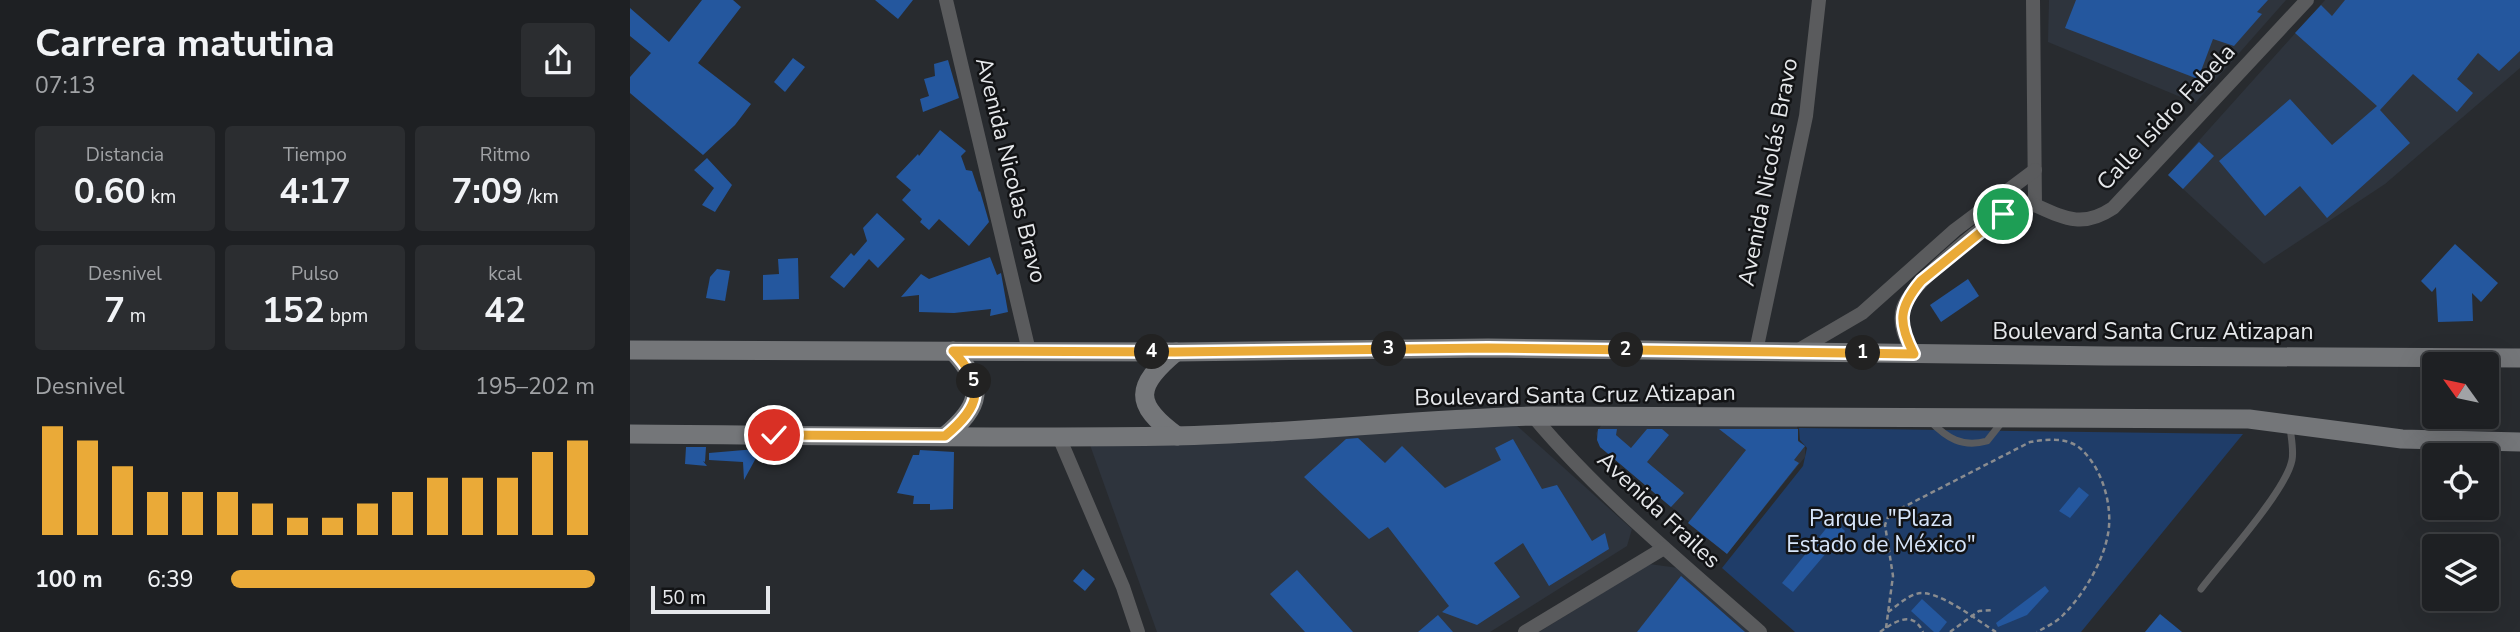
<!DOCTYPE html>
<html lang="es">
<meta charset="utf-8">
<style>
body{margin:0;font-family:"Nunito Sans",sans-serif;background:#2b2d30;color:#f1f3f6;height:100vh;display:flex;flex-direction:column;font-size:26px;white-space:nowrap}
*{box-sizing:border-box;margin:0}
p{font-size:23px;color:#a1a3a6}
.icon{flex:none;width:38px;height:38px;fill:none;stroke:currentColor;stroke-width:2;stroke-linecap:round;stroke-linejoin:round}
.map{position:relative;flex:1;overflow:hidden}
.side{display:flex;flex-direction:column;background:#1e2023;width:630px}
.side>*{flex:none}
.needle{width:46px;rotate:303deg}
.fabs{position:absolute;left:1792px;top:352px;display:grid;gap:14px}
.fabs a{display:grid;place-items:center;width:77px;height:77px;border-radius:7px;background:#1e2023;box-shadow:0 7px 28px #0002,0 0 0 2px #3c3e41;font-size:35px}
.scale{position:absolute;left:21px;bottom:18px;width:119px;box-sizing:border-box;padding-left:7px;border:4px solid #e6e8eb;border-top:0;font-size:19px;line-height:24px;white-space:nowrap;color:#e6e8eb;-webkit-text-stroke:5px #121315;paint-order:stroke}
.pin{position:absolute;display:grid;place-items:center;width:60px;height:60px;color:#fff;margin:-30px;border:4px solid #fff;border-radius:50%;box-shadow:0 2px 7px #0007}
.km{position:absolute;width:35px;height:35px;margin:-18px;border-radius:50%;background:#222;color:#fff;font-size:19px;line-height:35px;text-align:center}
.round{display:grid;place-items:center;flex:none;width:74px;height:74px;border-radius:7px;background:#2b2d30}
.head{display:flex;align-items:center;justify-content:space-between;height:119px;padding:0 35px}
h1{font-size:38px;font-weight:700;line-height:52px}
.metrics{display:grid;grid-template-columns:repeat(3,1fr);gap:10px;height:119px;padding:7px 35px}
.metrics div{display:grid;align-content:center;border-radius:7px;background:#2b2d30;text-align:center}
.metrics b{font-size:35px;font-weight:700}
.metrics small{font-size:19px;font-weight:400}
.metrics p{font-size:19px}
.chart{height:196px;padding:14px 35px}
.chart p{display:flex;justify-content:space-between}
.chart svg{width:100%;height:126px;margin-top:7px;stroke:#eaaa38;stroke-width:6}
ul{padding:0 35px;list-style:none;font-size:23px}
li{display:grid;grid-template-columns:112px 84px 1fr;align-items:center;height:52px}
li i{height:18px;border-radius:9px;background:#eaaa38}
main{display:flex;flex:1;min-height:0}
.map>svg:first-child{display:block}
.built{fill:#2e343d}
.green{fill:#1f3d69}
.building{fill:#24579e}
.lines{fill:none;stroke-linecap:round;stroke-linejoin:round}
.path{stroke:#8a8c8f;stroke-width:2.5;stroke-dasharray:5 3.5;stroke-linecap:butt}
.lane{stroke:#5a5b5d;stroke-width:7}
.street{stroke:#5a5b5d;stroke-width:14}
.secondary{stroke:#747679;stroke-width:19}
.route-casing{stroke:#fff;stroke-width:14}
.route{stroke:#eaaa38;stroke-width:9}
.labels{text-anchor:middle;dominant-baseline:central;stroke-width:5;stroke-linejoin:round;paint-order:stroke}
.street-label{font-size:23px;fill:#e6e8eb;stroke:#121315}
.park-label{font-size:23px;fill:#d7e5fa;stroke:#121315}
</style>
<main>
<section class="side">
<div class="head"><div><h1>Carrera matutina</h1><p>07:13</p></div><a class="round"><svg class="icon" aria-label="share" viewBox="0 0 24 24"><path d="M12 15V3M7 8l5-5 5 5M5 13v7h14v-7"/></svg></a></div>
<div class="metrics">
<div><p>Distancia</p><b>0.60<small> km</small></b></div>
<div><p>Tiempo</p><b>4:17</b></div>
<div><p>Ritmo</p><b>7:09<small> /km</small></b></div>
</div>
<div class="metrics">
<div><p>Desnivel</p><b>7<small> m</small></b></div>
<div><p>Pulso</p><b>152<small> bpm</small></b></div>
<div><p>kcal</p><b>42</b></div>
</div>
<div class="chart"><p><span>Desnivel</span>195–202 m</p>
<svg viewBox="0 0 160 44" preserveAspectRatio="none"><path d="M5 44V6M15 44V11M25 44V20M35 44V29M45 44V29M55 44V29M65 44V33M75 44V38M85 44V38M95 44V33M105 44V29M115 44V24M125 44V24M135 44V24M145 44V15M155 44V11"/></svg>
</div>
<ul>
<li><b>100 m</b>6:39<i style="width:100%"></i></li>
</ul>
</section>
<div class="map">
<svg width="1890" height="632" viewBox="0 0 1890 632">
<rect width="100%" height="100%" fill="#282b2f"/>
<g class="built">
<polygon points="1419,0 1656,0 1565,103 1418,42"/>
<polygon points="1695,0 1890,0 1890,68 1755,184 1634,264 1538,175"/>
<polygon points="1167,421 1168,440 1175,446 1175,457 1097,554 970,447 966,433 972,424"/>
<polygon points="885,424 1002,529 997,546 860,632 527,632 460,445"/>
<polygon points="1019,564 1056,569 1126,632 909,632"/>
</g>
<polygon class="green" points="1169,428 1613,434 1451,632 1165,632 1092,568 1173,466 1177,448 1170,440"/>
<g class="building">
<polygon points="72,0 103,0 111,7 68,63 121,104 105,125 73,155 0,93 0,77 21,53 0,36 0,8 39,42"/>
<polygon points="245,0 283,0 268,19"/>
<polygon points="1446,0 1638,0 1627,12 1632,14 1604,46 1583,39 1568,79 1435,28"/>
<polygon points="1715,0 1890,0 1890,51 1869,71 1848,53 1827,79 1843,93 1827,112 1783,74 1750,110 1780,143 1697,218 1670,186 1635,216 1589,161 1660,99 1702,145 1747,106 1665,33 1691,5 1702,16"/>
<polygon points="163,58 175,67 155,92 144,82"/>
<polygon points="318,60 329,98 293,112 290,99 299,96 294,79 305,76 304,64"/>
<polygon points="310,130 336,151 331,156 336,170 342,171 349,192 350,191 357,215 359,222 339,246 309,219 299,230 290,222 292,219 272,200 281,190 266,177 288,154 289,156"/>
<polygon points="1569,142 1584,156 1553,189 1538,175"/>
<polygon points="77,158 102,185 85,212 72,205 84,188 64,170"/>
<polygon points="247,213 275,239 248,268 239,259 214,288 200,277 221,253 224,256 237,241 233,228"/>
<polygon points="1825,244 1868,283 1851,302 1842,293 1843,321 1808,322 1806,287 1802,292 1791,281"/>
<polygon points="360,257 367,275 371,273 378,312 360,316 361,309 324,313 289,312 289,295 271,297 291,274 299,279"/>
<polygon points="168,258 169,299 133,300 133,275 149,274 148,259"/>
<polygon points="87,269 100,271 95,301 76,298 80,277"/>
<polygon points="1338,279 1349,296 1311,322 1300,305"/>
<polygon points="968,429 987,429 986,435 1001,448 1017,429 1032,429 1039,435 1017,462 1054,493 1041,507 970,447 967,440"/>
<polygon points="1089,429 1168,429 1168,441 1175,446 1164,460 1169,463 1097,554 1058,523 1116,450"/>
<polygon points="728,438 755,463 772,446 815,488 871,460 865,448 883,439 912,489 927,485 962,541 975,533 979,549 919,586 893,543 864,563 890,597 847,625 812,612 819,606 758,527 739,539 674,477 716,439"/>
<polygon points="56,447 76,447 75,462 73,461 77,466 55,464"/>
<polygon points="126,449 126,458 114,480 113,462 79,460 79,453"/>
<polygon points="290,450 324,452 323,509 300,510 300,504 283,504 284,496 267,493 283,455 289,455"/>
<polygon points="1449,487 1459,495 1440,518 1429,511"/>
<polygon points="1203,520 1215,531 1163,592 1152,583"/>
<polygon points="453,569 465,579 455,591 443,581"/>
<polygon points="667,570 723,632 675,632 640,594"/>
<polygon points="1051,576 1065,588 1115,632 1007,632"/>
<polygon points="1415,586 1419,591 1397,615 1368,627 1366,623"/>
<polygon points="1292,599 1317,622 1309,632 1304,632 1281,611"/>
<polygon points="1530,614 1552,632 1515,632"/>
<polygon points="808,615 823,632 788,632"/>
</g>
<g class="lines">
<g class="path">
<path d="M1258 612C1267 606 1276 597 1286 594 1306 587 1349 622 1366 632"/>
<path d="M1256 628 1263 576 1255 525 1258 517 1264 512 1400 442C1416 439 1438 437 1451 449 1473 469 1483 507 1478 534 1473 562 1454 594 1434 614 1427 622 1416 627 1407 632"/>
<path d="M1250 632C1265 621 1283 610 1293 632"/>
<polyline points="1320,632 1349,611 1364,610"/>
</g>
<g class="lane">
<path d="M1300 421C1317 438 1332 448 1357 441L1372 422"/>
<path d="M1571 589C1592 561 1656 491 1662 460 1664 450 1661 437 1660 427"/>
</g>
<g class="street">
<polyline points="316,0 399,351"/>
<polyline points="1403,0 1405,205"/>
<path d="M1405 205C1436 219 1453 228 1483 208L1677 0"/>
<polyline points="1126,351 1176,116 1189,0"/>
<polyline points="1167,351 1232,313 1325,230 1405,170"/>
<path d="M1284 354C1276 340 1268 325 1273 308 1281 284 1351 226 1374 214 1384 208 1394 206 1405 205"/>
<path d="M903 416C970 496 1052 563 1130 632"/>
<polyline points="429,437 493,587 508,632"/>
<polyline points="895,632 1034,548"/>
</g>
<g class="secondary">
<polyline points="0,350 546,352 858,348 1475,356 1890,358"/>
<path d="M546 352C505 386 503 404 547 436"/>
<path d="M0 434C181 435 363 439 544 436 664 434 783 419 903 416L1619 419 1772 439 1890 442"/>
<path d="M315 436C351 406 356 386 323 351"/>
</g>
</g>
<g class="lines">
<g class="route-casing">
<path id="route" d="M144 435 315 436C351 406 356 386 323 351L545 352 858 348 1284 354C1268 323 1268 308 1291 281L1373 214"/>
</g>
<use href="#route" class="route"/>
</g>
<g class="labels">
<g class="street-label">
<text transform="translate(1536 117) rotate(-47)">Calle Isidro Fabela</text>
<text transform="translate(381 170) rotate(76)">Avenida Nicolas Bravo</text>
<text transform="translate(1138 172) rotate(-79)">Avenida Nicolás Bravo</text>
<text x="1523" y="331">Boulevard Santa Cruz Atizapan</text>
<text transform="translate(945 395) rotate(-1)">Boulevard Santa Cruz Atizapan</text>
<text transform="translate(1029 510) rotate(43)">Avenida Frailes</text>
</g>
<g class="park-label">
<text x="1251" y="518">Parque "Plaza<tspan x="1251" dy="26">Estado de México"</tspan></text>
</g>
</g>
</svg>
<div class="fabs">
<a><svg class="needle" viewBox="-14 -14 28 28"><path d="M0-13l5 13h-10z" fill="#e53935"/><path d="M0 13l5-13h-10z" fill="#a1a3a6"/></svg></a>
<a><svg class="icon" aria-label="locate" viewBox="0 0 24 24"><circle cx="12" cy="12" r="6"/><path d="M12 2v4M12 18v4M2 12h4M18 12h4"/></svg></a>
<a><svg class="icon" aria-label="layers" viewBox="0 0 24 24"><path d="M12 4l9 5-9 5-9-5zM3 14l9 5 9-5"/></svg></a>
</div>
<div class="scale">50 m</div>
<div class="pin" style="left:1373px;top:214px;background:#1e9e55"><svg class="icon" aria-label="arrive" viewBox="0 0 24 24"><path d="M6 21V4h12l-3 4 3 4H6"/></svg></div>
<div class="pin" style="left:144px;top:435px;background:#d93025"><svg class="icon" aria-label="check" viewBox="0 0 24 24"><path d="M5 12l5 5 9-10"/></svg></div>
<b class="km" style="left:1233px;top:353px">1</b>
<b class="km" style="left:996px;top:350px">2</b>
<b class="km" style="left:759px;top:349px">3</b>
<b class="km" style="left:522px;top:352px">4</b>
<b class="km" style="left:344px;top:381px">5</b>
</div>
</main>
